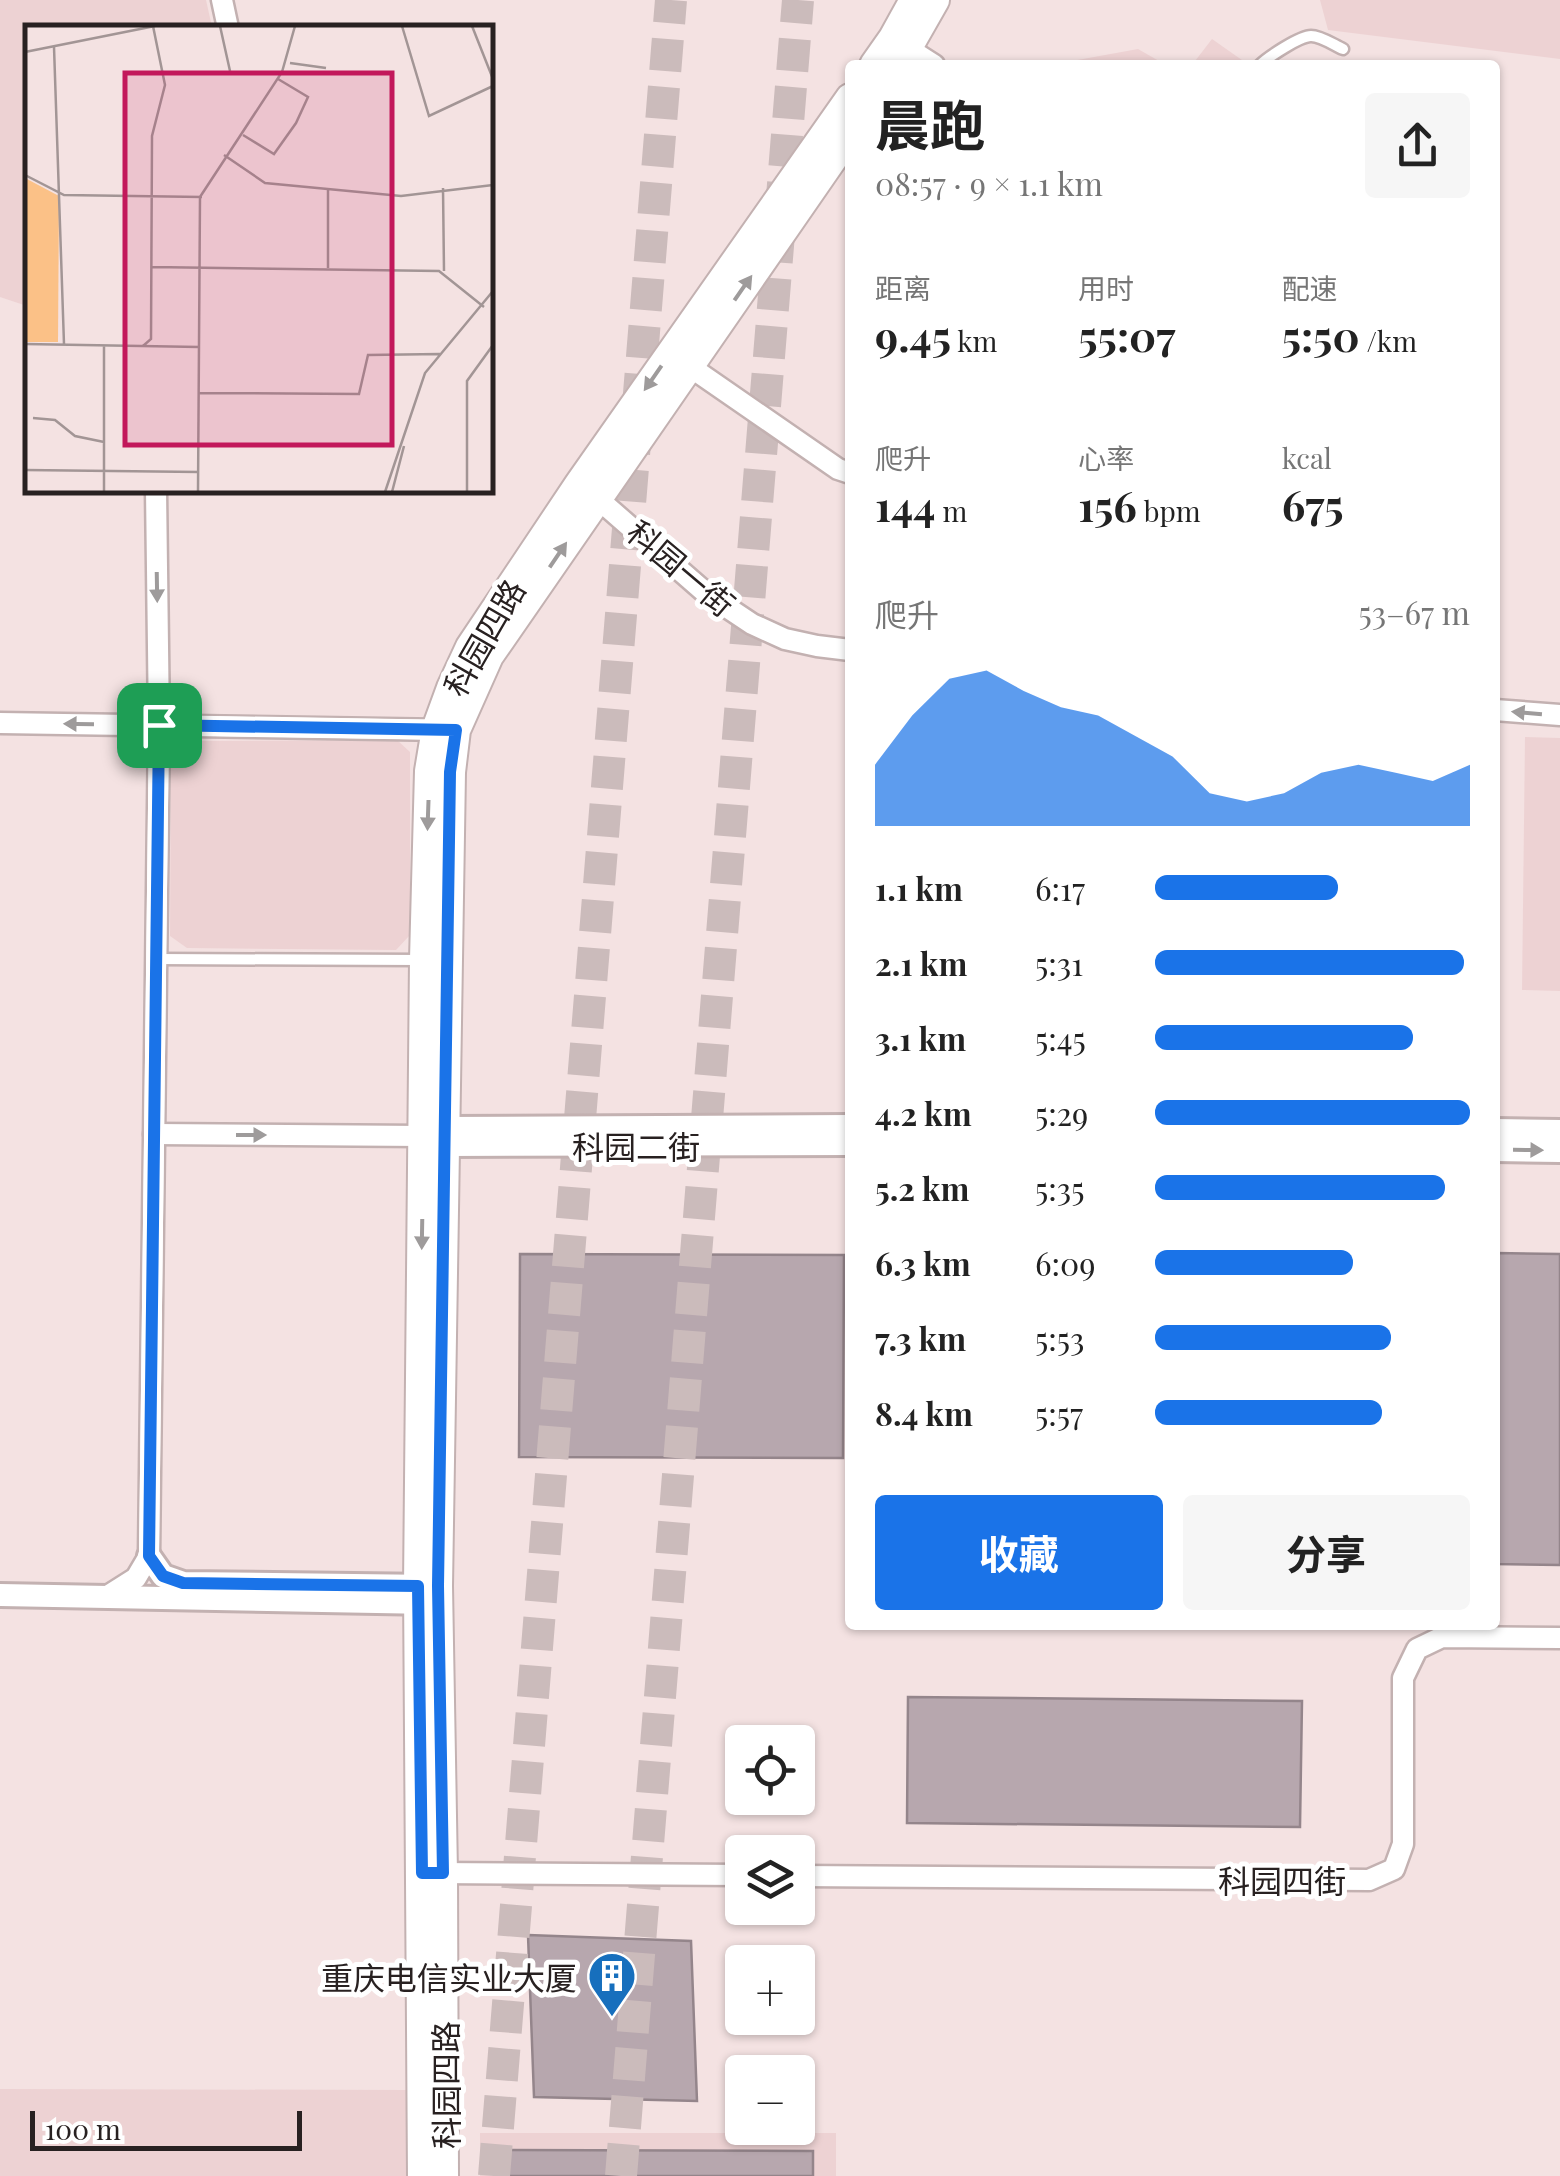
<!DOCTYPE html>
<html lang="zh">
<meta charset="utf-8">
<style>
body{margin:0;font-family:"Playfair Display","Noto Sans SC",serif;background:#f6f6f6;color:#222;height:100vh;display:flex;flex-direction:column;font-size:38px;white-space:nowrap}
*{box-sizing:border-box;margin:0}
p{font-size:32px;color:#767676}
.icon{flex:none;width:55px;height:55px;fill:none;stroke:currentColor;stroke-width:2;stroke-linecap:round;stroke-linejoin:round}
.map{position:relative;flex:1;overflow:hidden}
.details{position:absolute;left:845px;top:60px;width:655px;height:1570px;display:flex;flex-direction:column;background:#fff;border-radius:10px;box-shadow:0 2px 8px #0004}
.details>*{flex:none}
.controls{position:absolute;left:725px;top:1725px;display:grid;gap:20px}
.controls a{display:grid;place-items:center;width:90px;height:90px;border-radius:10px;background:#fff;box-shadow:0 2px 8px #0004;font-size:50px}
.scale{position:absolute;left:30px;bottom:25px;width:272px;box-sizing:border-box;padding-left:10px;border:5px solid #282121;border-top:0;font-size:28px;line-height:35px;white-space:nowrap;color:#282121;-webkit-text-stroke:8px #fff;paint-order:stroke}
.pin{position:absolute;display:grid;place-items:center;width:85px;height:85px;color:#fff;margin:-42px;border-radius:20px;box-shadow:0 5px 15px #0006}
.round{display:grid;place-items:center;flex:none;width:105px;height:105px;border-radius:10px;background:#f6f6f6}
.head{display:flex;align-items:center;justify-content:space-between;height:170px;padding:0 30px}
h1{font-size:55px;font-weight:700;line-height:75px}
.figures{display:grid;grid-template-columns:repeat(3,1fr);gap:15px;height:170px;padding:10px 30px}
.figures div{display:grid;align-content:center}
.figures b{font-size:42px;font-weight:700}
.figures small{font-size:28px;font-weight:400}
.figures p{font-size:28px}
.chart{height:280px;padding:20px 30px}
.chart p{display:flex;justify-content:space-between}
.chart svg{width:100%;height:180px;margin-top:10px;fill:#1a73e8;opacity:.7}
.primary-button{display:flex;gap:20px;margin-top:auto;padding:20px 30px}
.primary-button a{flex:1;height:115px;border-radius:10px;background:#1a73e8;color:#fff;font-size:40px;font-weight:700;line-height:115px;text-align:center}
.primary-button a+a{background:#f6f6f6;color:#222}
ul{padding:0 30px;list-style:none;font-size:32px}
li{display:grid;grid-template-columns:160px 120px 1fr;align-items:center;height:75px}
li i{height:25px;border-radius:12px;background:#1a73e8}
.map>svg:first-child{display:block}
.built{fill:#edd2d3}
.building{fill:#b7a7ae;stroke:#94858b;stroke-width:2.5}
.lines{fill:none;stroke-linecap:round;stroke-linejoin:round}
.trunk-tunnel{stroke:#cbbbbb;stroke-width:32;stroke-dasharray:32 16;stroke-linecap:butt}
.service-casing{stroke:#c3b1b1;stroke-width:15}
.minor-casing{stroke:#c3b1b1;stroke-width:25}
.tertiary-casing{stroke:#c3b1b1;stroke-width:28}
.secondary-casing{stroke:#c3b1b1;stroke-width:32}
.service{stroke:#fff;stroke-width:10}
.minor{stroke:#fff;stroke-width:20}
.tertiary{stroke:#fff;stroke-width:22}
.secondary{stroke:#fff;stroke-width:28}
.oneway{fill:#9e9b9b}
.route-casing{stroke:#fff;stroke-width:20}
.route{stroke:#1a73e8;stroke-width:12}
.labels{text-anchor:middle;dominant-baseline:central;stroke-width:10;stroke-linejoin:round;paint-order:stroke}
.street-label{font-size:32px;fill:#282121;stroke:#fff}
.poi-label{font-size:32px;fill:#282121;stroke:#fff;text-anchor:end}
.inset-road{fill:none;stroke:#a29595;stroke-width:2.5}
.view{fill:#c2185b;fill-opacity:0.15;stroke:#c2185b;stroke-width:5}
.inset-edge{fill:none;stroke:#282121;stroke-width:5}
</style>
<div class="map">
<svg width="1560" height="2176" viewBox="0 0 1560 2176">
<rect width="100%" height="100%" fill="#f4e2e2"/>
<g class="built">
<polygon points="0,0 206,0 212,27 28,28 27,306 0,297"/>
<polygon points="1320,0 1560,0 1560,59 1328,30"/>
<polygon points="1212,39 1249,65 1192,65"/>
<polygon points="1138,49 1166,65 1050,65"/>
<polygon points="1525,737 1560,738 1560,991 1522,990"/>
<polygon points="397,740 410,752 410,935 396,950 187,948 170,936 171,753 186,741"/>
<polygon points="0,2089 409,2090 408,2176 0,2176"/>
<rect x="480" y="2133" width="356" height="43"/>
</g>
<g class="building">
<polygon points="1495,1253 1560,1254 1560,1565 1495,1564"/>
<polygon points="520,1254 844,1255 843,1458 519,1457"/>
<polygon points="908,1697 1302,1701 1300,1827 907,1823"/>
<polygon points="528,1935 691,1941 697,2101 534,2097"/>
<polygon points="495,2150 813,2151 813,2176 495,2176"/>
</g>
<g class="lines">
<g class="trunk-tunnel">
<polyline points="494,2176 671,0"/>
<polyline points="621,2176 798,0"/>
</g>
<g class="service-casing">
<g id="service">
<path d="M1260 65C1268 57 1300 36 1311 36 1321 36 1334 45 1343 49"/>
<polyline points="157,959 420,960"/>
</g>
</g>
<g class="minor-casing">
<g id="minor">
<polyline points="222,0 228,28"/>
<polyline points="898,42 934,65"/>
<polyline points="689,366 838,469 850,473"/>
<polyline points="589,491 707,594 752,624 785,639 817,646 850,650"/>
<polyline points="1495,710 1560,715"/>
<polyline points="0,723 449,730"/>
<polyline points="154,1134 423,1136"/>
<polyline points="106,1597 136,1578 149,1556 159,725 156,490"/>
<polyline points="434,1873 742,1875"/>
<polyline points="798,1876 1369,1880 1394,1869 1403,1844 1403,1678 1417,1649 1442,1637 1560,1638"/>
</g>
</g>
<g class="tertiary-casing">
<g id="tertiary">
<polyline points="1495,1130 1560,1131"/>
<polyline points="430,1134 445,1128 850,1126"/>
<polyline points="431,1139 445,1145 850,1144"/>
<polyline points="1495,1150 1560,1151"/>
<polyline points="149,1556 163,1576 183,1583 434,1586"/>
<polyline points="0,1595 431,1603"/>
</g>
</g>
<g class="secondary-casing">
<g id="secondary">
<polyline points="874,65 893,38 914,0"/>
<polyline points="898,65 935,0"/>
<polyline points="422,2176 418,1586 424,960 429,771 436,729 451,688 470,647 579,484 850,98"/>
<polyline points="444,2176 443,1873 438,1586 451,772 456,730 489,656 850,134"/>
</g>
</g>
<use href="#service" class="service"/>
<use href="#minor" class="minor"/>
<use href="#tertiary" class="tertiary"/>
<use href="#secondary" class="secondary"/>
</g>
<defs><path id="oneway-solid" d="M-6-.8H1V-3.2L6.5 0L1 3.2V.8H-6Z" transform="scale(2.5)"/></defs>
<g class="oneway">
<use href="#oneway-solid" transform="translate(743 288) rotate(-55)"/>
<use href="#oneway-solid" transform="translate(653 378) rotate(125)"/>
<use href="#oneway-solid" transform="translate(558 555) rotate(-56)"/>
<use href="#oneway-solid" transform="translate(157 587) rotate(89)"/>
<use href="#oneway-solid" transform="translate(1527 713) rotate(-175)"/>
<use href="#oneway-solid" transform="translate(79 724) rotate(-179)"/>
<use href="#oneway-solid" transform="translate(428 815) rotate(92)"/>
<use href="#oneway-solid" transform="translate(251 1135)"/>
<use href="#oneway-solid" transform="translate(1528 1150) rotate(1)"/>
<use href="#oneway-solid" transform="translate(422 1234) rotate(91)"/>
</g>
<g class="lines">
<g class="route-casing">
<polygon id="route" points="159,725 456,730 450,772 438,1586 443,1873 422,1873 418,1586 183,1583 163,1576 149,1556"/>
</g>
<use href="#route" class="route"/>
</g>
<defs>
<g id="building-pin" transform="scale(2.5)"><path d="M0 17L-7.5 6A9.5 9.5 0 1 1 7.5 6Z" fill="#176fbd" stroke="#fff"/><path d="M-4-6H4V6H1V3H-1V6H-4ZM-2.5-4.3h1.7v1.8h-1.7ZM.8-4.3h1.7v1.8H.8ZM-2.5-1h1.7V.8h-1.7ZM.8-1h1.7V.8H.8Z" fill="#fff"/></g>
</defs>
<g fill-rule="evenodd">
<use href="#building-pin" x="612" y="1976"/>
</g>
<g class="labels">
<g class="street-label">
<text transform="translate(682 567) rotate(40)">科园一街</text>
<text transform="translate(483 637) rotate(-60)">科园四路</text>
<text x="636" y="1145">科园二街</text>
<text x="1282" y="1879">科园四街</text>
<text transform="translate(444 2085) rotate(-90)">科园四路</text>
</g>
<g class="poi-label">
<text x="577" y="1976">重庆电信实业大厦</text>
</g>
</g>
<g transform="translate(25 25)">
<rect width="468" height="468" fill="#f4e2e2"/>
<path d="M0 153 34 171 33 317H0Z" fill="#fbc187"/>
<path class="inset-road" d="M195 1 205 46M377 1 404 91 468 61M447 1 468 54M29 22 39 319M0 27 130 1M265 38 301 43M218 110 249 129 271 98 283 72 253 54M199 130 240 158 376 171 468 160M0 150 39 170 177 172M418 163 419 246M127 242 414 246 459 282M303 243V165M0 319 174 322M118 321 126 314 127 111 140 60 128 1M174 368 334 369 343 330 415 329M8 393 30 395 50 411 79 417M0 445 174 447M79 467V320M173 467 175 172 257 47 270 1M360 467 400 348 468 266M367 467 379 421M442 467V356L468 320"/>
<path class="view" d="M100 48H367V420H100Z"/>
<rect width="468" height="468" class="inset-edge"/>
</g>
</svg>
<div class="controls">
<a><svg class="icon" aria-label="locate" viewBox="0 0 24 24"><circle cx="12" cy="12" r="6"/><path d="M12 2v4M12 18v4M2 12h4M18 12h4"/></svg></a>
<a><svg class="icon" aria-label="layers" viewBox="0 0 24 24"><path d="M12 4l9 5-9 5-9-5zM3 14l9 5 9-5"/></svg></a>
<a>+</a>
<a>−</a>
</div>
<div class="scale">100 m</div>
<div class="pin" style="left:159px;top:725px;background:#1e9e55"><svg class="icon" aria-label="arrive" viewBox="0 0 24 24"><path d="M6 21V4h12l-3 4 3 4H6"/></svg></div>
<section class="details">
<div class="head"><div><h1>晨跑</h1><p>08:57 · 9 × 1.1 km</p></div><a class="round"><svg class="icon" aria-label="share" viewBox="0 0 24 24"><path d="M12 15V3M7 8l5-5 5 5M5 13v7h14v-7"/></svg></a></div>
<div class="figures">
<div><p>距离</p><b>9.45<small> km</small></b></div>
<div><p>用时</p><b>55:07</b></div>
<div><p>配速</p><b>5:50<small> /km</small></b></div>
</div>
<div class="figures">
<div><p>爬升</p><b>144<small> m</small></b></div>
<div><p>心率</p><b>156<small> bpm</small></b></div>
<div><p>kcal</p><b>675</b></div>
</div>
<div class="chart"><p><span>爬升</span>53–67 m</p>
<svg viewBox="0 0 160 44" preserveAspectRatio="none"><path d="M0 44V29L10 17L20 8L30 6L40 11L50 15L60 17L70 22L80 27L90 36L100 38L110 36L120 31L130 29L140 31L150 33L160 29V44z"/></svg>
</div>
<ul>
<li><b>1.1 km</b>6:17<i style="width:58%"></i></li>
<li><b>2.1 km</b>5:31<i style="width:98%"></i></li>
<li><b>3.1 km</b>5:45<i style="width:82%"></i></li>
<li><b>4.2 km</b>5:29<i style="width:100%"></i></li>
<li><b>5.2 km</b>5:35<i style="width:92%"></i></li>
<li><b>6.3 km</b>6:09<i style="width:63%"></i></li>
<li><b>7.3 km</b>5:53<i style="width:75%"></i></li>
<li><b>8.4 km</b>5:57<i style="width:72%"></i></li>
</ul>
<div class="primary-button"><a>收藏</a><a>分享</a></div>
</section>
</div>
